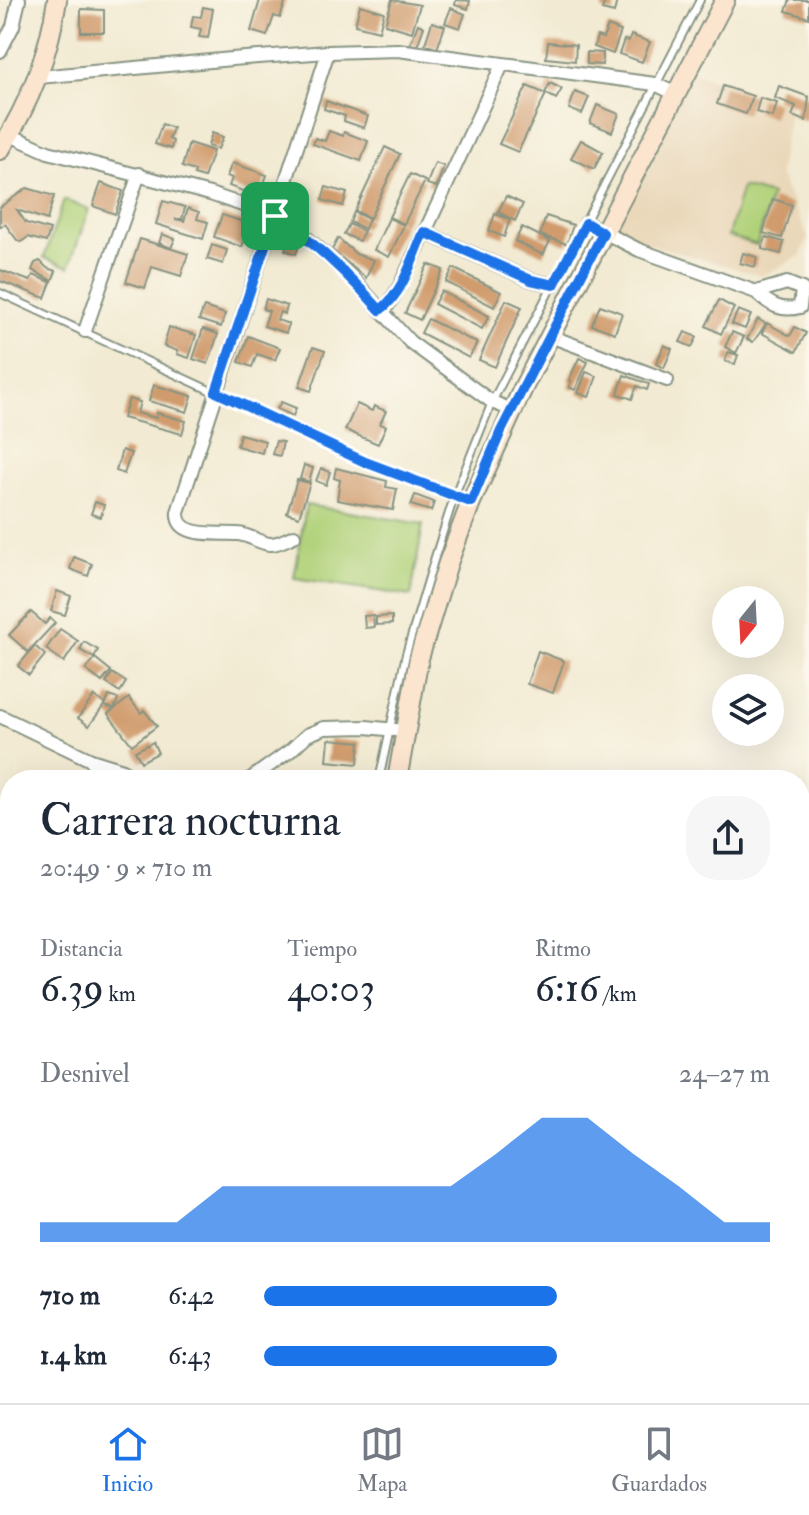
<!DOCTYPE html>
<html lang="es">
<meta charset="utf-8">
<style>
body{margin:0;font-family:"IM FELL Double Pica",serif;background:#f6f6f7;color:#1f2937;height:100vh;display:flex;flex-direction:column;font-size:30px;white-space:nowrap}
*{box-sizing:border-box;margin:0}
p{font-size:26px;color:#747a83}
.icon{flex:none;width:44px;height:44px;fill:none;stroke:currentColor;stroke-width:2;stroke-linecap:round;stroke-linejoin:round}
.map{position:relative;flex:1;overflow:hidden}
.details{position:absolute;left:0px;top:770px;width:810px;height:634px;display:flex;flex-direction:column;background:#fff;border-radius:32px 32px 0 0;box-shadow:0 8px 32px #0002}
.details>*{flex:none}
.needle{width:52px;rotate:198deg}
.buttons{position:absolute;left:712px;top:586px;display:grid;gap:16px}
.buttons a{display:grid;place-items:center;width:72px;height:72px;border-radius:50%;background:#fff;box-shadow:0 8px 32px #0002;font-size:40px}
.pin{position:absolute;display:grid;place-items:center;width:68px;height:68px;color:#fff;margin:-34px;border-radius:16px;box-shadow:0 4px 12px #0006}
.round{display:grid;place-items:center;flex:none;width:84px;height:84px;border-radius:32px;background:#f6f6f7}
.summary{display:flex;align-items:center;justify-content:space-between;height:136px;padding:0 40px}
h1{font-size:44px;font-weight:600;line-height:60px}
.figures{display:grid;grid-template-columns:repeat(3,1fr);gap:12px;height:136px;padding:8px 40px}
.figures div{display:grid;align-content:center}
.figures b{font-size:40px;font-weight:600}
.figures small{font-size:22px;font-weight:400}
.figures p{font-size:22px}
.chart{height:224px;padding:16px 40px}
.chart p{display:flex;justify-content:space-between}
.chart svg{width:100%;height:144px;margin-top:8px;fill:#1a73e8;opacity:.7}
ul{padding:0 40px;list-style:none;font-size:26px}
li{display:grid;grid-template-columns:128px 96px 1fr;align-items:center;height:60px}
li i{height:20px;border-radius:10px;background:#1a73e8}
.tab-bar{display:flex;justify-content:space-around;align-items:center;height:112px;border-top:2px solid #e0e1e3;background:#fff;font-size:22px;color:#747a83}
.tab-bar a{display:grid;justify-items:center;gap:4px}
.tab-bar .on{color:#1a73e8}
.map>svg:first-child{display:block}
.built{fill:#ead8ba}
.green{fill:#b1d27a;stroke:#688857;stroke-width:2}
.building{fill:#d09b6d}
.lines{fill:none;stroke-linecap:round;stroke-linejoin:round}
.lane-casing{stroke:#889483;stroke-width:10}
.street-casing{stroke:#889483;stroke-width:16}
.secondary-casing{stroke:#889483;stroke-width:22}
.lane{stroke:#fff;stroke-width:6}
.street{stroke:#fff;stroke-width:12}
.secondary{stroke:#fce5cf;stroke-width:18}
.route-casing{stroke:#fff;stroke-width:16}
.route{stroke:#1a73e8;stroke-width:10}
</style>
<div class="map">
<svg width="809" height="1403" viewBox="0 0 809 1403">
<rect width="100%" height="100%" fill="#fbf7ec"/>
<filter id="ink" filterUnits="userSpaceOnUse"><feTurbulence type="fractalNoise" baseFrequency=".0125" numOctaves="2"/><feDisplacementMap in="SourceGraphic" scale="16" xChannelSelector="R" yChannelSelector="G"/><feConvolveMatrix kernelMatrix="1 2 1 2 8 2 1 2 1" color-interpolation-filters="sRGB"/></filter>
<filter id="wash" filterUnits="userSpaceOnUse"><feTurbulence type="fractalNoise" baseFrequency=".006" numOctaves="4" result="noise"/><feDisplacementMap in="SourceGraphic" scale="32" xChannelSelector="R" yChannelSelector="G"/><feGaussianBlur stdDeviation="1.8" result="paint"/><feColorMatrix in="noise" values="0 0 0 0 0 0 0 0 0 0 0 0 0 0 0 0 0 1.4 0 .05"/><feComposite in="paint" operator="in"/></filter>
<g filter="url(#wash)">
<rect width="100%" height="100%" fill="#f2ead2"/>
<polygon class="built" points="692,72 790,104 779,174 808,237 800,256 762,276 622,236 618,222"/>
<g class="green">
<polygon points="742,187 771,195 757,245 728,236"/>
<polygon points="64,200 89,209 69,267 44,258"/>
<polygon points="306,505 423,524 411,596 294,578"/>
</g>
<g id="blocks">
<g class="building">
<polygon points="260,0 286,0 280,18 274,16 267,36 251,31"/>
<polygon points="392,0 420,5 412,32 385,24"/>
<polygon points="456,0 470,1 468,9 455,5"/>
<polygon points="605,0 617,0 614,13 602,10"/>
<polygon points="790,0 809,0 809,18 786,11"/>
<polygon points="360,5 384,12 379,31 355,25"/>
<polygon points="203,7 213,9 208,38 199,37 201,29 191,27 193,16 201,17"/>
<polygon points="451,8 465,14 460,28 445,23"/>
<polygon points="81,9 104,10 104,32 81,32"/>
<polygon points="432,22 445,26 437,49 425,44"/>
<polygon points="418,24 424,27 417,46 410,44"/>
<polygon points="608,26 621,31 613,54 594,47 597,36 603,38"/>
<polygon points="631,35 650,42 642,62 619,54 624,40 629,41"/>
<polygon points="548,42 576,45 575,61 546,58"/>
<polygon points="587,52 603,53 602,65 587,64"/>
<polygon points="550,83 562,89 556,99 545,93"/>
<polygon points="527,86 546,94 518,152 499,144"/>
<polygon points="723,86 753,96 746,114 717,104"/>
<polygon points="779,86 809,97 806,121 792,116 796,106 775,98"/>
<polygon points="575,92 589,97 582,114 569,109"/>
<polygon points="760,98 777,103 773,117 756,112"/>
<polygon points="326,101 368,116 364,128 344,121 345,116 324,109"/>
<polygon points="597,105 619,114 612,132 590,123"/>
<polygon points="162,124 173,128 169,139 173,141 171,149 155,144"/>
<polygon points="329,131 343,136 344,132 368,141 361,161 313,144 315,138 325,141"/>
<polygon points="212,133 223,137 218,149 208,146"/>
<polygon points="581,140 603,152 594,169 571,158"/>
<polygon points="189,143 213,151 204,178 194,175 195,171 182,167"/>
<polygon points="385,147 400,154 370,218 355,211"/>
<polygon points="232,163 267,175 259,197 229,186 232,178 227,176"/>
<polygon points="435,163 444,166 436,187 427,184"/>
<polygon points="410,174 425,181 404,224 389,217"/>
<polygon points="101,183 123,191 115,214 93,206"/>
<polygon points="326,187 347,193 343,206 322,200"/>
<polygon points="27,188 54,196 47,220 17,210 26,223 50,230 46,242 28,237 21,242 17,240 5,224 0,227 0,207"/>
<polygon points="506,196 523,204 515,221 498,212"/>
<polygon points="773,199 792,205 782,238 763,233"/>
<polygon points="163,201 185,207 182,219 175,219 184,221 188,208 199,212 197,219 208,222 203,239 156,224"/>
<polygon points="354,212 369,219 365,229 350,222"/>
<polygon points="495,214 510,219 504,237 489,231"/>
<polygon points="222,215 250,224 242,247 214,237"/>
<polygon points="546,216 573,225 567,244 540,235"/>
<polygon points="389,218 404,225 389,257 374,250"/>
<polygon points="349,224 364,231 359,241 344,234"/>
<polygon points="522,227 550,241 543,255 515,241"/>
<polygon points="162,234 175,239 171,248 159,243"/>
<polygon points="766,237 784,242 781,254 762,249"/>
<polygon points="338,238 356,254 374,260 366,278 332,250"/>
<polygon points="140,239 188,254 181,276 152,267 145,288 126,282"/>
<polygon points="288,242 299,246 296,254 285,250"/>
<polygon points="212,245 227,250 223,264 207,259"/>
<polygon points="743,253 757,257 755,267 740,263"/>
<polygon points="40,261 47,268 56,271 52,281 32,270 35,263"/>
<polygon points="428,264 443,270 420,320 405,313"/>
<polygon points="453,268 501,292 494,307 446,282"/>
<polygon points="0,270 30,281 33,275 51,282 45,298 0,281"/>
<polygon points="441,291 489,316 482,329 434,304"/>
<polygon points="266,299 287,306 285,314 280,312 277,320 289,324 286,333 264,326 269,311 263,309"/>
<polygon points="506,300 522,307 495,367 479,360"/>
<polygon points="719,300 734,308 721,334 706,326"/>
<polygon points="600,305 622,313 615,333 592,325"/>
<polygon points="204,307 225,314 221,327 199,320"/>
<polygon points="738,310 751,315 745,329 732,324"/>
<polygon points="428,319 477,343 469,358 421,333"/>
<polygon points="758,319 766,324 753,342 747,339"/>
<polygon points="767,323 790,336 795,327 806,333 796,352 762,333"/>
<polygon points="169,327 196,335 189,358 177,354 178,351 164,346"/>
<polygon points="203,329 218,334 208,364 193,359"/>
<polygon points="685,332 697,337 692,347 680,342"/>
<polygon points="732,332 744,337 736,353 725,347"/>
<polygon points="248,336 280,348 275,360 257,354 252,367 239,362"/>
<polygon points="664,345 672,349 664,368 656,364"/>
<polygon points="313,347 325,351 311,391 299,387"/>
<polygon points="728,352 738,355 735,364 725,361"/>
<polygon points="579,358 588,362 575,390 569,387 571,381 569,380"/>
<polygon points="586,372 597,376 589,397 578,393"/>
<polygon points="624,375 649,384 647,390 637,386 632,399 618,394"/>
<polygon points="154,385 192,396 187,412 149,401"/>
<polygon points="129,399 140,402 137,413 156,418 157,413 186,421 182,434 123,418"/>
<polygon points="281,402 296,408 293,416 277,409"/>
<polygon points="357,404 372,411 374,406 386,411 380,424 386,426 378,444 345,430"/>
<polygon points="240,434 265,441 262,453 237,446"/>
<polygon points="276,441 283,442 280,456 272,454"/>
<polygon points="122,450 131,453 124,474 116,471"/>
<polygon points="304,465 313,468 309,482 300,479"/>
<polygon points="321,468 330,472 326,485 316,481"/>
<polygon points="336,468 387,481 386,487 397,489 393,510 337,500 340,480 334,478"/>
<polygon points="297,480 310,483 299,517 287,513"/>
<polygon points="415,495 434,502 431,511 411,505"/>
<polygon points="95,502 104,505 101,517 91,514"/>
<polygon points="74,557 92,564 88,576 70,569"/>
<polygon points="57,591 71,596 65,615 51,611"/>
<polygon points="31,612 45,624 50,618 55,623 28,652 9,635"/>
<polygon points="373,615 374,627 365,628 364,616"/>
<polygon points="392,616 392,624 376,625 376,617"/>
<polygon points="60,629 78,641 64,662 46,649"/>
<polygon points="84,642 98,650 94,658 80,650"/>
<polygon points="35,646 45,655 29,675 18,666"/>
<polygon points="538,651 564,661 553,693 527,684"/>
<polygon points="95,658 111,671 102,682 86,670"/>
<polygon points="112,673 126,682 120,692 106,683"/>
<polygon points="94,696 105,704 89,726 78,718"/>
<polygon points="109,696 118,699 114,709 105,706"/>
<polygon points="129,698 141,713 144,710 157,726 132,745 108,714"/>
<polygon points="329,739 360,742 358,764 327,761"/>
<polygon points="153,742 158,753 141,762 135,751"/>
<polygon points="10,801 10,821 0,828 0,808"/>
<polygon points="0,892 10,901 10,908 2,917 6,921 0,928"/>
<polygon points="10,936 10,987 0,996 0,945"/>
<polygon points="0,1227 10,1235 6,1240 10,1243 10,1271 0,1262"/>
</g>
</g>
</g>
<g filter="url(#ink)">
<use href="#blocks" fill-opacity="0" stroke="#889483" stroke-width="2"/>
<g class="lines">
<g class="lane-casing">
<g id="lane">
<polyline points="0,293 365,462 468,501"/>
<polyline points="379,780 406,654 435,557 454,497 492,402 700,0"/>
</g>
</g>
<g class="street-casing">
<g id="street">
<polyline points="0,51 13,26 19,0"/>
<polyline points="39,77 232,59 328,52 398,50 655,84 676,94"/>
<polyline points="10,135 48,152 210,194 275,216 300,232 352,278 410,342 492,402 512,410"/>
<path d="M586 223 639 250 756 292 787 283 802 289 800 307C781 312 770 305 756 292"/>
<polyline points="424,232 531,280 554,285"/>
<polyline points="380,310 388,305 400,286 502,65"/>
<polyline points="85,331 139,174"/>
<polyline points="550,336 667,380"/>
<path d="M294 536C286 539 277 545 269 544 258 542 249 535 238 534 221 532 176 540 178 512L328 52"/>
<polyline points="0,716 91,760 123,770 122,777 113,780"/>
<polyline points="91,760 100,775 98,780"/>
<polyline points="249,780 291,750 307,735 324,728 366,727 405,731"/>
<polyline points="0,852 10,850"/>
<polyline points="256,1394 257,1403"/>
<polyline points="55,1403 62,1394"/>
<polyline points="108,1403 121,1394"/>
</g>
</g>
<g class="secondary-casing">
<g id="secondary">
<path d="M0 150C30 103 49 55 57 0"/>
<polyline points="397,780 419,658 448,563 471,502 524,386 725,0"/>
<polyline points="0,1025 10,1035"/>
<polyline points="800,1354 809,1362"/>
</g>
</g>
<use href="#lane" class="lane"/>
<use href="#street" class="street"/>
<use href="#secondary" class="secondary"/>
</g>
</g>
<g class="lines" filter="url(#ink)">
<g class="route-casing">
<path id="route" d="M275 216C315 242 348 274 380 310 403 294 413 257 424 232L531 280 554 285 586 223 603 233 501 431 471 502 365 462 216 392Z"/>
</g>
<use href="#route" class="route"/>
</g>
</svg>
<div class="buttons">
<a><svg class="needle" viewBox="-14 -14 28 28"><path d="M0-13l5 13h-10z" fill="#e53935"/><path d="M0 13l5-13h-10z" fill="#747a83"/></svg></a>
<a><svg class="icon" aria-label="layers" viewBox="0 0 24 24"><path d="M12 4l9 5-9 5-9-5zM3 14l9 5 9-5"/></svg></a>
</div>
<div class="pin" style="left:275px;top:216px;background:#1e9e55"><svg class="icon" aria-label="arrive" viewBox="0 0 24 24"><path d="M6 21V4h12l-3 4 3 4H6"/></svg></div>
<section class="details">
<div class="summary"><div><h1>Carrera nocturna</h1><p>20:49 · 9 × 710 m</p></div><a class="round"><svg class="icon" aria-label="share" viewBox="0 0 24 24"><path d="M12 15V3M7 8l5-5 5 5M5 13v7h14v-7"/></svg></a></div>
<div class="figures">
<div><p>Distancia</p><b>6.39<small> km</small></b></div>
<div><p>Tiempo</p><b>40:03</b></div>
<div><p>Ritmo</p><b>6:16<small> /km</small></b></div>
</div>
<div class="chart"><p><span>Desnivel</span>24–27 m</p>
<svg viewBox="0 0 160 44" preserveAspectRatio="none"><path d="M0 44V38L10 38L20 38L30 38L40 27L50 27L60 27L70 27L80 27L90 27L100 17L110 6L120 6L130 17L140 27L150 38L160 38V44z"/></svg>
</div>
<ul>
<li><b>710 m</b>6:42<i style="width:58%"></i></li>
<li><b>1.4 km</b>6:43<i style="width:58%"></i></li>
</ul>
</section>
</div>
<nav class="tab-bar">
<a class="on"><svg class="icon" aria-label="home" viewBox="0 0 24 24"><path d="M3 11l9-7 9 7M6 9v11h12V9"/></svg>Inicio</a>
<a><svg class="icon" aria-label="map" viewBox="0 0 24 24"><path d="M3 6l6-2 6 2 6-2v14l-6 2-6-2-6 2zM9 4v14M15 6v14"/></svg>Mapa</a>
<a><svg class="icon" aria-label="saved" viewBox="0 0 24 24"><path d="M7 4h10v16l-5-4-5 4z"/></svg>Guardados</a>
</nav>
